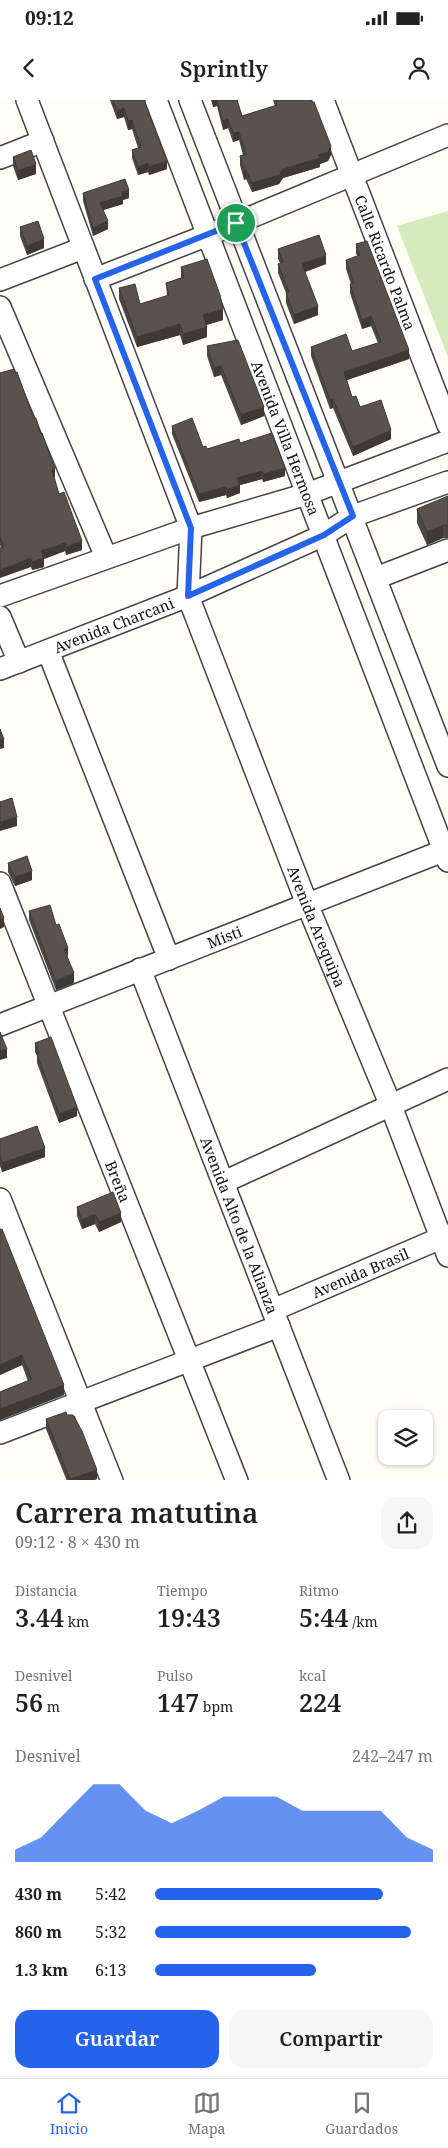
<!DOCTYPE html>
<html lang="es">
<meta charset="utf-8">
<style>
body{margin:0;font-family:"Noto Serif",serif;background:#f6f6f6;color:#202124;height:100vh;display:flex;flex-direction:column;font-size:19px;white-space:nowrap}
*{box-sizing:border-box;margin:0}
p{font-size:16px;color:#757577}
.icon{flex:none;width:28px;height:28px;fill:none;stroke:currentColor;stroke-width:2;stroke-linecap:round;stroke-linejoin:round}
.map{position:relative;height:1380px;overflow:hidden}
.panel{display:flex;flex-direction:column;background:#fff;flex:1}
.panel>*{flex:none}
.buttons{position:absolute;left:378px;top:1310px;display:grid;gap:10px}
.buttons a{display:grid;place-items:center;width:55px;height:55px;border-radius:10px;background:#fff;box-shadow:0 1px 4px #0004;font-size:25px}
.pin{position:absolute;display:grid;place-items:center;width:42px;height:42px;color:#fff;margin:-21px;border:2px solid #fff;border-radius:50%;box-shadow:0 1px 5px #0007}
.round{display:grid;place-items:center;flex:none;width:52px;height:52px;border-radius:15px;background:#f6f6f6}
.summary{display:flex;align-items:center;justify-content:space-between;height:85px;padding:0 15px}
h1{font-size:28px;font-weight:600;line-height:38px}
.figures{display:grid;grid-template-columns:repeat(3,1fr);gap:8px;height:85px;padding:5px 15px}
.figures div{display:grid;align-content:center}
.figures b{font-size:25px;font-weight:600}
.figures small{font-size:14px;font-weight:400}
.figures p{font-size:14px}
.chart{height:140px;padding:10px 15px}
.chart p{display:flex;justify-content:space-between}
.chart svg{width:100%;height:90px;margin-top:5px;fill:#2563eb;opacity:.7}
.button{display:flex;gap:10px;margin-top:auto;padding:10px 15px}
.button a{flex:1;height:58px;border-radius:15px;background:#2563eb;color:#fff;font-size:20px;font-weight:600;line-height:58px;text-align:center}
.button a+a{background:#f6f6f6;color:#202124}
ul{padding:0 15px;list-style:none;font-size:16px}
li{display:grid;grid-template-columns:80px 60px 1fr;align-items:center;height:38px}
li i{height:12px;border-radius:6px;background:#2563eb}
.status{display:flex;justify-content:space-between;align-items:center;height:35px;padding:0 25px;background:#fff;direction:ltr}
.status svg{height:14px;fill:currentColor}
header{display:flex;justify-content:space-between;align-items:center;height:65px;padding:0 15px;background:#fff;font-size:22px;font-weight:600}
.menu{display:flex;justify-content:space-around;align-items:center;height:70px;border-top:1px solid #e0e0e0;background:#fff;font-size:14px;color:#757577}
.menu a{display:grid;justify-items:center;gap:2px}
.menu .active{color:#2563eb}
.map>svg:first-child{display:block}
.green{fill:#d5ebbd}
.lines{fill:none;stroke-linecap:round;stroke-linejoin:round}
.minor-casing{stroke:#444;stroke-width:24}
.minor{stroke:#fff;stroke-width:21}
.wall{fill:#4d4742}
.shaded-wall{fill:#3f3936}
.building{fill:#5a524d;stroke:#3f3936}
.route-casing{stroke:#fff;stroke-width:10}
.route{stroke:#2563eb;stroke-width:6}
.labels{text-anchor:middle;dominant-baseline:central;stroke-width:5;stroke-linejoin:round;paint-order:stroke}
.street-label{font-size:15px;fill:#111;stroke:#fff}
</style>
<div class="status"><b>09:12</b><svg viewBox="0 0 49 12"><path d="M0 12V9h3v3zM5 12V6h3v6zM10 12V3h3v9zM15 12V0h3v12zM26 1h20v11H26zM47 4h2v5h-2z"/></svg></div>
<header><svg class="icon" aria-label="back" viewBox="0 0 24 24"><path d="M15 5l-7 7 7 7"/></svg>Sprintly<svg class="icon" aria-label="person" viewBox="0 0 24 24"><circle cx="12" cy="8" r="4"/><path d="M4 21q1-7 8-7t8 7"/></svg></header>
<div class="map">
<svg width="448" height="1381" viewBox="0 0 448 1381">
<rect width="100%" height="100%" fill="#fffdf5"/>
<polygon class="green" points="448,111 448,257 397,126"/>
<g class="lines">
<g class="minor-casing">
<g id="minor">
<path id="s1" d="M27 0 191 428 188 496 307 804 391 1006 448 1156"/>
<path id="s2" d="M156 0 448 761"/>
<polyline points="190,0 448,666"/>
<path id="s3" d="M323 0 448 325"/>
<polyline points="0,58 43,41"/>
<polyline points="95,179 208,135 448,35"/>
<polyline points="0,180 83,148"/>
<polyline points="0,207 106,457"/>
<polyline points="376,478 448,450"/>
<polyline points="0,496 191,428 307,394 448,341"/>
<polyline points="0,517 19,562"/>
<polyline points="48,551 169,859"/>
<path id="s4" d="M0 569 188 496 324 435 353 416 448 382"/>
<path id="s5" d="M0 783 237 1381"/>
<path id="s6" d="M140 869 339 1381"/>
<path id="s7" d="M0 925 448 749"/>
<polyline points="224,1082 448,979"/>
<polyline points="0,1099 112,1381"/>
<path id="s8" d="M273 1210 448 1135"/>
<polyline points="0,1333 279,1226"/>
</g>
</g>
<use href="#minor" class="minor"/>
</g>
<g class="wall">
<polygon points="110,0 144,0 167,69 149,75 148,72 138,75 132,58 132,50 138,48 132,29 128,30 124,17 117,19"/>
<polygon points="211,0 237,0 242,16 275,6 273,0 311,0 331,55 328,61 320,64 320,67 283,78 279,84 252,92 246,79 244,80 240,65 240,56 243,55 239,40 233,42 228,28 223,30 217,6 213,7"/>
<polygon points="13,57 36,74 18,80 13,66"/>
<polygon points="83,93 129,98 123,100 123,104 103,110 108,129 93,136 83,101"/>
<polygon points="20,127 44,148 27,155 20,136"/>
<polygon points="356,144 409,259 347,280 352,297 360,307 391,339 353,356 333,308 330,309 311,256 311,247 352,251 378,243 371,226 362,229 350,193 350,184 351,184 346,169 346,160 357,156 356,153"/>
<polygon points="278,149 326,164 305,172 318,215 294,224 286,203 286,193 278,173 278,164 280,163 278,159"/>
<polygon points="181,167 223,220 206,225 207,237 183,245 180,235 137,247 119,199 119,188 140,204 167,196 166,183 181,178"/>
<polygon points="207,246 264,316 241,325 221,275 214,277 207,256"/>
<polygon points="0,273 34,319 40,333 55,377 54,377 59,394 82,450 66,455 65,451 44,459 44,467 32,470 31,467 1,448 0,445"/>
<polygon points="172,326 207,349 240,343 285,376 263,382 262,379 240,385 240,393 227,398 226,395 199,402 172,334"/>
<polygon points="448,396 448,438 443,438 427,445 417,423 417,409"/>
<polygon points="8,763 32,780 15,786 8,772"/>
<polygon points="29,811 56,825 67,857 74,883 56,890 29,820"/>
<polygon points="35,943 77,1016 59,1023 37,963 37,956 35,952"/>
<polygon points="0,1039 45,1057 2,1072 0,1066"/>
<polygon points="77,1107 121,1122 99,1132 95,1124 82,1129 77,1116"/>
<polygon points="0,1130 64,1295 0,1320 0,1292 28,1281 22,1265 0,1275"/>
<polygon points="46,1319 97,1379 92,1381 67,1381 46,1329"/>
</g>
<g class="shaded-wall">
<polygon points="213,0 217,0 217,6 213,7"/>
<polygon points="124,8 124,17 117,19 117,11"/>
<polygon points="228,19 228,28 223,30 223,21"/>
<polygon points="132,20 132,29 128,30 128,21"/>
<polygon points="239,32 239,40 233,42 233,33"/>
<polygon points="331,46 331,55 328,61 320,64 320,67 283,78 279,84 252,92 252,83 318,55"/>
<polygon points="167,61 167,69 149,75 149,67"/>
<polygon points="148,63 148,72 138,75 138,67"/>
<polygon points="36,64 36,74 18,80 18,71"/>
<polygon points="246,70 246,79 244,80 244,71"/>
<polygon points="129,90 129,98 123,100 123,104 100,111 100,103 122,92"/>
<polygon points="108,121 108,129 93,136 93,128"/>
<polygon points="44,139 44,148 27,155 27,146"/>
<polygon points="326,155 326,164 302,173 302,164"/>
<polygon points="318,206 318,215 294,224 294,215"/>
<polygon points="223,209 223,220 203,226 203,215"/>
<polygon points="371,216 371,226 362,229 362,220"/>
<polygon points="180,224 180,235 137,247 137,237"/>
<polygon points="207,227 207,237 183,245 183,234"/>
<polygon points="409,250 409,259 344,281 344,272"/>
<polygon points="221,266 221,275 214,277 214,268"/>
<polygon points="333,299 333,308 330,309 330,300"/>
<polygon points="264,307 264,316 241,325 241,315"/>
<polygon points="391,330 391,339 353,356 353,347"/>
<polygon points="285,368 285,376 263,382 263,374"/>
<polygon points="55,369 55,377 52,378 52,370"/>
<polygon points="262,371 262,379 240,385 240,393 227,398 227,390 237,378"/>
<polygon points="226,387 226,395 199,402 199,394"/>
<polygon points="443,425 443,438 427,445 427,432"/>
<polygon points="82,441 82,450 66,455 66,447"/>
<polygon points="65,443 65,451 44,459 44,467 32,470 32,462 41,451"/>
<polygon points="31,458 31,467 0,478 0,470"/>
<polygon points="4,639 4,648 0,649 0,640"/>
<polygon points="17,717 17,726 0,731 0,722"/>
<polygon points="32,771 32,780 15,786 15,777"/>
<polygon points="4,818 4,827 0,829 0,820"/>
<polygon points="68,848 68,857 64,849"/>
<polygon points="74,873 74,883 56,890 56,881"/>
<polygon points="7,949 7,958 0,960 0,951"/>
<polygon points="77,1007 77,1016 59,1023 59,1014"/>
<polygon points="45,1048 45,1057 2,1072 2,1063"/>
<polygon points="121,1113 121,1122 99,1132 99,1122"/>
<polygon points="95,1114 95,1124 82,1129 82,1120"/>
<polygon points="22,1255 22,1265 0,1275 0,1265"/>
<polygon points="64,1285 64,1295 0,1320 0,1309"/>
<polygon points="97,1370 97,1379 92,1381 70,1381 70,1379"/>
</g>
<g class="building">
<polygon points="113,0 144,0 167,61 149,67 148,63 138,67 132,50 141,47 132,20 128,21 124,8 117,11"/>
<polygon points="217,0 237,0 242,16 277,5 276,0 311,0 312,2 314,2 331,46 328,52 318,55 320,58 283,69 279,75 252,83 246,70 244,71 240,56 246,54 239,32 233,33 228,19 223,21"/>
<polygon points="31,50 36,64 18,71 13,57"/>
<polygon points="125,79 129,90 122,92 123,96 100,103 108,121 93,128 83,93"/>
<polygon points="38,121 44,139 27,146 20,127"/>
<polygon points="319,135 326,155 302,164 318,206 294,215 286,193 289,192 278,164 283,162 278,149"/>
<polygon points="367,141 409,250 344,272 352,297 356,296 360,307 381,300 391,330 353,347 333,299 330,300 311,247 346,234 352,251 381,242 371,216 362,220 350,184 354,183 346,160 360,155 356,144"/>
<polygon points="207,159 220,195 223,209 203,215 207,227 183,234 180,224 137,237 119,188 135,184 140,204 169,195 166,183 184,177 181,167"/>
<polygon points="238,240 264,307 241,315 221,266 214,268 207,246"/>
<polygon points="14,269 15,273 17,272 34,319 36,318 40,333 42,333 55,369 52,370 59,394 64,392 82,441 66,447 65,443 41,451 44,458 32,462 31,458 0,470 0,448 4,447 0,437 0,273"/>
<polygon points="192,318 203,347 206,346 207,349 239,339 240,343 272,333 285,368 263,374 262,371 237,378 240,385 227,390 226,387 199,394 172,326"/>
<polygon points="448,396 448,425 443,425 427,432 417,409"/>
<polygon points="0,629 4,639 0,640"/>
<polygon points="12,698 17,717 0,722 0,702"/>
<polygon points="27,756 32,771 15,777 8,763"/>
<polygon points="50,805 56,825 59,824 68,848 64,849 74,873 56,881 29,811"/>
<polygon points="0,808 4,818 0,820"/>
<polygon points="0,932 7,949 0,951"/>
<polygon points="51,937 77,1007 59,1014 37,954 39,953 35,943"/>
<polygon points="37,1026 45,1048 2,1063 0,1056 0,1039"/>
<polygon points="113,1092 121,1113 99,1122 95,1114 82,1120 77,1107"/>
<polygon points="2,1129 64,1285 0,1309 0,1292 32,1279 22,1255 0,1265 0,1130"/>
<polygon points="66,1312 67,1315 73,1315 82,1331 97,1370 70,1379 46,1319"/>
</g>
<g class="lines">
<g class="route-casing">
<polygon id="route" points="236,123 353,416 324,435 188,496 191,428 95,179"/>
</g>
<use href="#route" class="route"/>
</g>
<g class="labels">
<g class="street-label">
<text stroke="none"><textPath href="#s3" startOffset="174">Calle Ricardo Palma</textPath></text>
<text stroke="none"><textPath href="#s2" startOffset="362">Avenida Villa Hermosa</textPath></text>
<text stroke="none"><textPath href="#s4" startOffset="122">Avenida Charcani</textPath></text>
<text stroke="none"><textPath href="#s1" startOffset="881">Avenida Arequipa</textPath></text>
<text stroke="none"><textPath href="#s7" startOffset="241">Misti</textPath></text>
<text stroke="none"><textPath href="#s5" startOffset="321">Breña</textPath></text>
<text stroke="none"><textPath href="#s6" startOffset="275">Avenida Alto de la Alianza</textPath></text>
<text stroke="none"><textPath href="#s8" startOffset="95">Avenida Brasil</textPath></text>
</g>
</g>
</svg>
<div class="buttons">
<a><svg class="icon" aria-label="layers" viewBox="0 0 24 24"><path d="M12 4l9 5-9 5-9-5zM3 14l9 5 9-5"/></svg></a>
</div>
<div class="pin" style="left:236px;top:123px;background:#1e9e55"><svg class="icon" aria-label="arrive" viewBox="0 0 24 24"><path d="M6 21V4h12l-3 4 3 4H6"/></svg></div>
</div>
<section class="panel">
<div class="summary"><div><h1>Carrera matutina</h1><p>09:12 · 8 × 430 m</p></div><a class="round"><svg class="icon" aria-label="share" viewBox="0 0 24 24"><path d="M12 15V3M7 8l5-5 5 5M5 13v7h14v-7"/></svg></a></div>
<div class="figures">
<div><p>Distancia</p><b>3.44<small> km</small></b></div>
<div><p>Tiempo</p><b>19:43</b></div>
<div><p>Ritmo</p><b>5:44<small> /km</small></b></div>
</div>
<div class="figures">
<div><p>Desnivel</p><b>56<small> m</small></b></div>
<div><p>Pulso</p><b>147<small> bpm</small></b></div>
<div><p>kcal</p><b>224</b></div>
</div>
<div class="chart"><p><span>Desnivel</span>242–247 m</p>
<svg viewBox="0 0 160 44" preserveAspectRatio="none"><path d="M0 44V38L10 32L20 19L30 6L40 6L50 19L60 25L70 19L80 12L90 12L100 12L110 19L120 19L130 19L140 19L150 32L160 38V44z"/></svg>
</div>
<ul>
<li><b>430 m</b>5:42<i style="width:82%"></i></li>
<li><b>860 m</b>5:32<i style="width:92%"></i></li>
<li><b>1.3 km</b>6:13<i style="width:58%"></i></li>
</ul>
<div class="button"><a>Guardar</a><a>Compartir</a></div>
</section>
<nav class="menu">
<a class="active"><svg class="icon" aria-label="home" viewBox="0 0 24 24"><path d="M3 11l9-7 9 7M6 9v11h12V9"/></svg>Inicio</a>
<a><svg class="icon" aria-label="map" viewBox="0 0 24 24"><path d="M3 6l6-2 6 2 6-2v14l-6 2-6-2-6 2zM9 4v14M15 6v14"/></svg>Mapa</a>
<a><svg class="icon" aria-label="saved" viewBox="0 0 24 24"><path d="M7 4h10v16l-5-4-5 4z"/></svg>Guardados</a>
</nav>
